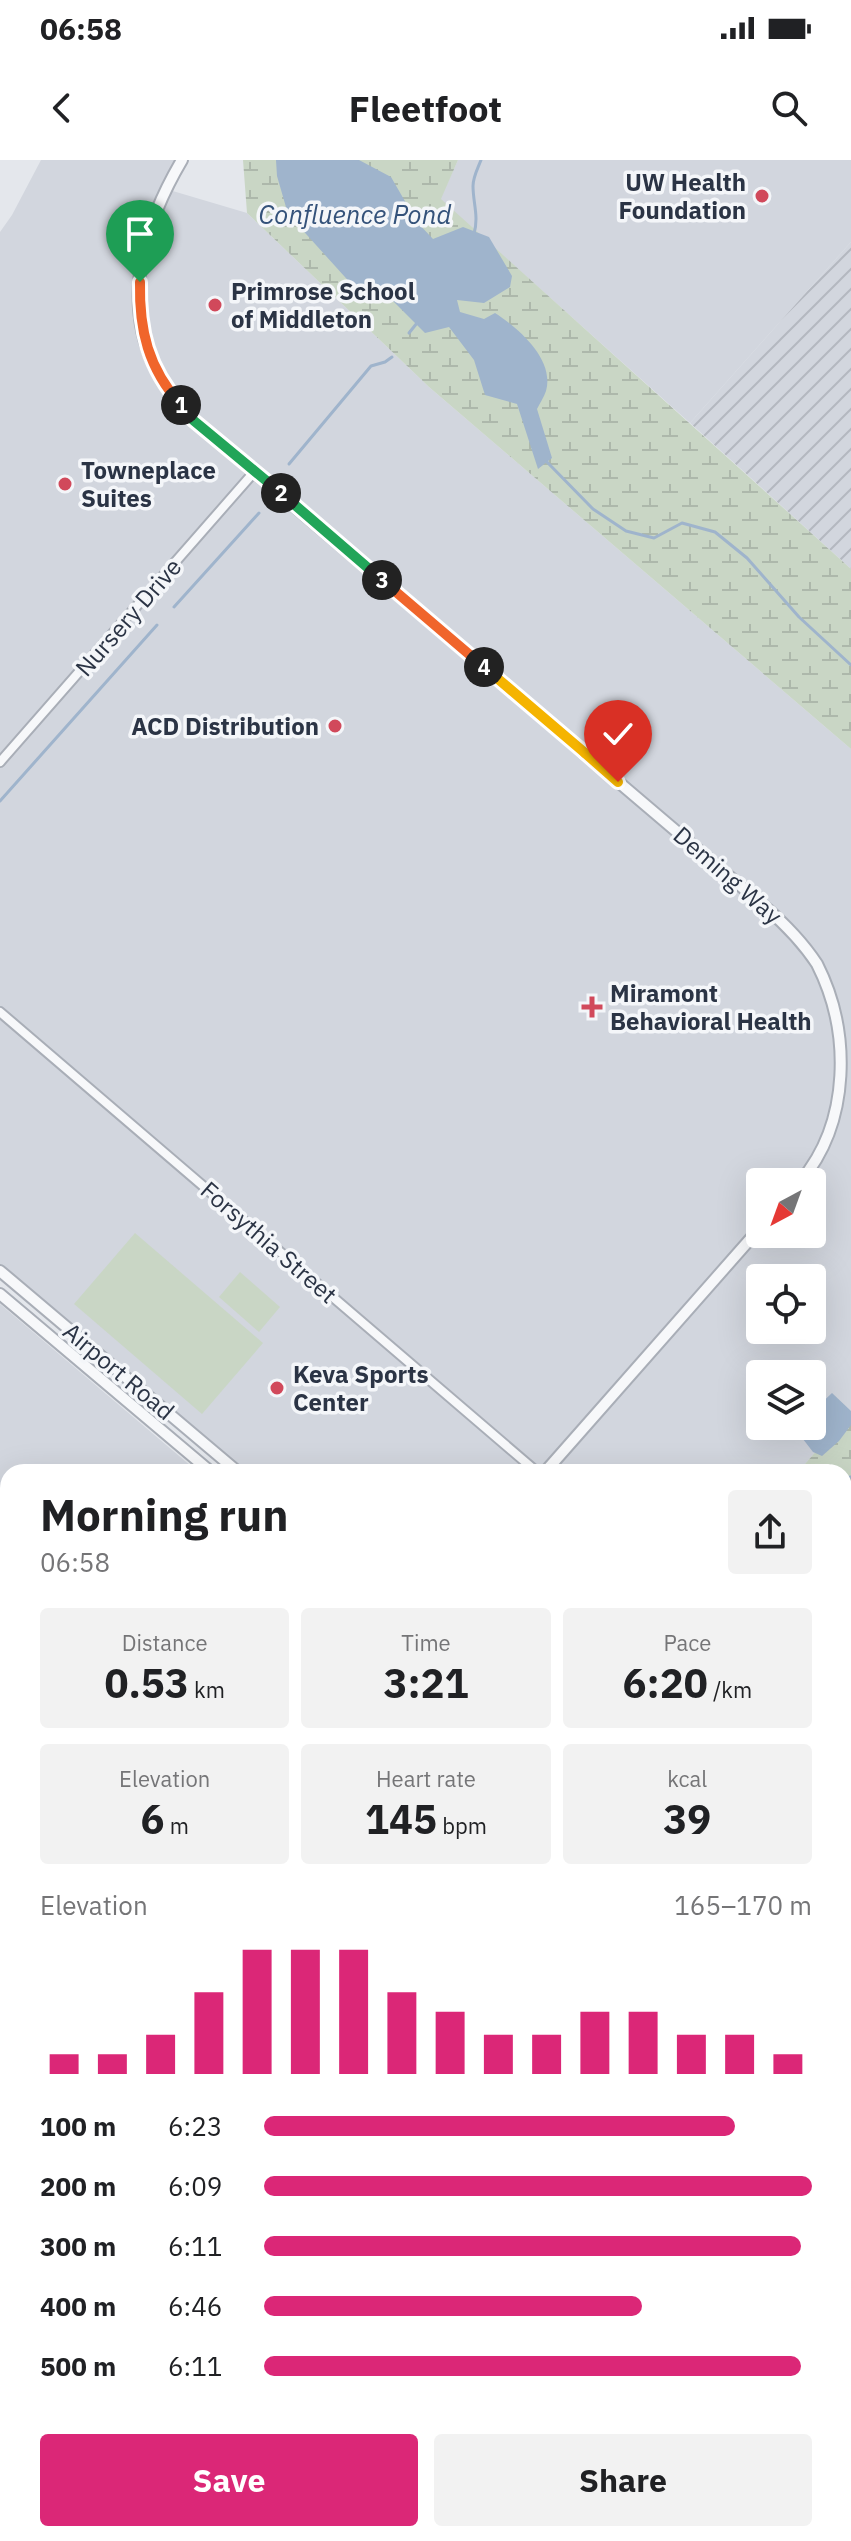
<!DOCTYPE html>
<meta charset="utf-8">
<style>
body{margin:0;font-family:"IBM Plex Sans",sans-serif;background:#f2f2f2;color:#202124;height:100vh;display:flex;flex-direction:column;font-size:30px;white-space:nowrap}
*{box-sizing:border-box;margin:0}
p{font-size:26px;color:#757577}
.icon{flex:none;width:44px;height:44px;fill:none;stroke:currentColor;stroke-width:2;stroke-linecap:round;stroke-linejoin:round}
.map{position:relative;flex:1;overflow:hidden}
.details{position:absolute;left:0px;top:1304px;width:852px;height:1078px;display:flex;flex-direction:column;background:#fff;border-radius:24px 24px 0 0;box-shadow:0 8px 32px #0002}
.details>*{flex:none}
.needle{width:52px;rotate:221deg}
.buttons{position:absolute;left:746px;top:1008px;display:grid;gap:16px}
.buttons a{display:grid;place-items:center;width:80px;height:80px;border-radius:8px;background:#fff;box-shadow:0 8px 32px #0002;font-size:40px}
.pin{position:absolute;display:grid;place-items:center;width:68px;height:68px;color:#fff;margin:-82px -34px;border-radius:50% 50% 50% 0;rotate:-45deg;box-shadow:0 0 8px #0007}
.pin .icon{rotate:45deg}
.km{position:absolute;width:40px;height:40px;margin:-20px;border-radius:50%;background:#222;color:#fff;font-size:22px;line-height:40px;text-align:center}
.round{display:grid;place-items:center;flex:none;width:84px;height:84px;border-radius:8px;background:#f2f2f2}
.headline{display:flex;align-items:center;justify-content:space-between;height:136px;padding:0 40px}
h1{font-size:44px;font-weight:800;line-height:60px}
.metrics{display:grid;grid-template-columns:repeat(3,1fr);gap:12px;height:136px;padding:8px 40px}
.metrics div{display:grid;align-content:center;border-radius:8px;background:#f2f2f2;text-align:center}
.metrics b{font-size:40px;font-weight:800}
.metrics small{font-size:22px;font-weight:400}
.metrics p{font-size:22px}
.chart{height:224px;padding:16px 40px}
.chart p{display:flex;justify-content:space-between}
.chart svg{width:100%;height:144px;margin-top:8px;stroke:#db2777;stroke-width:6}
.cta{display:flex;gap:16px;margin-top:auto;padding:16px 40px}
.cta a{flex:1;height:92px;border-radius:8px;background:#db2777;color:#fff;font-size:32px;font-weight:800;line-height:92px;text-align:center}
.cta a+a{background:#f2f2f2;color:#202124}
ul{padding:0 40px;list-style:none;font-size:26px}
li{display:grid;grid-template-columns:128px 96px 1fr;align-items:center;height:60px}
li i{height:20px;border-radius:10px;background:#db2777}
.status{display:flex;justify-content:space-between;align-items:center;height:56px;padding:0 40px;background:#fff;direction:ltr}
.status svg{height:22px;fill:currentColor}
header{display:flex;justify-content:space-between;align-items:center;height:104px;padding:0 40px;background:#fff;font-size:36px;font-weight:800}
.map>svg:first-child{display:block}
.built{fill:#d2d6de;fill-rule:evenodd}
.industrial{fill:url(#industrial-furrows)}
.green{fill:#c9d6c5}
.wetland{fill:url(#wetland-marsh)}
.water{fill:#9fb4cc}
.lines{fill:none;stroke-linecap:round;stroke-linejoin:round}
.stream{stroke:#9fb4cc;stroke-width:3}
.taxiway{stroke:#b0b6c1;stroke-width:24}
.runway{stroke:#b0b6c1;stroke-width:60}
.minor-casing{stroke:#a9aeb7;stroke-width:12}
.tertiary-casing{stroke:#a9aeb7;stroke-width:14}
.minor{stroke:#f7f8fa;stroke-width:8}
.tertiary{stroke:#f7f8fa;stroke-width:10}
.split-1-casing{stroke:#fff;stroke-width:16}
.split-2-casing{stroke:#fff;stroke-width:16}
.split-3-casing{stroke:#fff;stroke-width:16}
.split-4-casing{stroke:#fff;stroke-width:16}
.split-5-casing{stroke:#fff;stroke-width:16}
.split-6-casing{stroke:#fff;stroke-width:16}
.split-1{stroke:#f0652b;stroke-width:10}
.split-2{stroke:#22a559;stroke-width:10}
.split-3{stroke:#22a559;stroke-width:10}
.split-4{stroke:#f0652b;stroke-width:10}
.split-5{stroke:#f5b400;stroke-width:10}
.split-6{stroke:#f5b400;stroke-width:10}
.poi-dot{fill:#d1495b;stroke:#f4f6f9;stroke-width:3}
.labels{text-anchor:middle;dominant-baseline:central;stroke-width:7;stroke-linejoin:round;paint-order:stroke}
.poi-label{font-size:24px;font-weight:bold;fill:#2b3445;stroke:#f4f6f9;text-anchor:start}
.street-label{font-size:24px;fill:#2b3445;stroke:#f4f6f9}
.water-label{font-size:26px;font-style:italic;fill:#34527a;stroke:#f4f6f9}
</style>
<div class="status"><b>06:58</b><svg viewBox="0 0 49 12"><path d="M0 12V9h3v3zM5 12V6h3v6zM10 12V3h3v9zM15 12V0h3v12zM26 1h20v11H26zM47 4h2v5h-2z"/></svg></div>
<header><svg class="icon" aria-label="back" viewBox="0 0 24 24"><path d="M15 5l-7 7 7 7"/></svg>Fleetfoot<svg class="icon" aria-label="search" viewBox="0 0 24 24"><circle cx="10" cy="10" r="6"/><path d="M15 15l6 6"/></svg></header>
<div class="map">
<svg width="851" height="2381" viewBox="0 0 851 2381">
<defs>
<pattern id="industrial-furrows" width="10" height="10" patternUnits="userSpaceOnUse" patternTransform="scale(2)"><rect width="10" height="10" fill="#d2d6de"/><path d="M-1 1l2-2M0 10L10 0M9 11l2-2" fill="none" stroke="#b4b8c0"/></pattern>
<pattern id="wetland-marsh" width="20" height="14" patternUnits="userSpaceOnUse" patternTransform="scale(2)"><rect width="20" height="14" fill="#c9d6c5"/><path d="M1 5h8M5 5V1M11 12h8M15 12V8" fill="none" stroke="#adb8ab"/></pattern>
</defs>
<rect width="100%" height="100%" fill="#e4e7ec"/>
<g class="built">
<path d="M41 0H182L166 29 247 53 429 227 851 589V1251L798 1312H238L0 1111V72L12 55ZM760 1022H812V1074H760ZM760 1118H812V1170H760ZM760 1214H812V1266H760Z"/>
<polygon points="458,0 851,0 851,82 690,263 440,39"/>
<polygon points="0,1144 198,1312 8,1312 8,2264 0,2273"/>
<polygon points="844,1858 851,1864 851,2381 255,2381 247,2374 844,2374"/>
</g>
<polygon class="industrial" points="851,82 851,409 690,263"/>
<g class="green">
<polygon points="135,1073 263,1183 202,1254 74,1144"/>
<polygon points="240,1112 280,1147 259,1172 219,1137"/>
<polygon points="851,1441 851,1731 844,1726 844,1445"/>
<polygon points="844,2311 851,2319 851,2381 782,2381 776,2374 844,2374"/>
</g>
<g class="wetland">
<polygon points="243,0 458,0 441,39 851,409 851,589 429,227 247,53"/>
<polygon points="851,1251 851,1441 844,1445 844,1312 798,1312"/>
</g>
<g class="water">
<path d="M276 0H359L391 17 417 62 433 79 463 67 489 77 512 116 510 127 484 143 457 140 460 152 484 159 495 153C518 168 555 199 546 231 544 237 540 243 537 249L552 298 538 309 517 244 485 235 474 200 449 167 425 173 382 130 354 127 288 54 277 16Z"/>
<polygon points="832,1233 851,1251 851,1265 839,1281 822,1296 813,1292 796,1270 799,1266 812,1266 812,1252"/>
</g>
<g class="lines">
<g class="stream">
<path d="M474 74C479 56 473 43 473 26 473 17 478 8 481 0"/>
<polyline points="409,173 417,163"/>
<polyline points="547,302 593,349 626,371 654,378 682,363 715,372 747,398 799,457 851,505"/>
<polyline points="289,304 371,206 385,202 392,197"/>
<polyline points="174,447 259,353"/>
<polyline points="0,641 157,465"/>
<polyline points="844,1318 851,1317"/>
<polyline points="844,1760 851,1764"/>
<polyline points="844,2168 850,2166"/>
</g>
<g class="taxiway">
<polyline points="0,1407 8,1400"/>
<polyline points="844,1873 851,1865"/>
<polyline points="844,1893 851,1898"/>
<polyline points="844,1957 851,1949"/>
<polyline points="844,2043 851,2035"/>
<polyline points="844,2297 851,2306"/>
</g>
<g class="runway">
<polyline points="0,1458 8,1467"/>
<polyline points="0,1762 8,1755"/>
<polyline points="748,2374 753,2381"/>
</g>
<g class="minor-casing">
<g id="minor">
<polyline points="0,602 255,311"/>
<polyline points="0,852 537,1312"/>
</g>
</g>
<g class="tertiary-casing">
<g id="tertiary">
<path d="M182 0C146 61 121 137 154 205 164 226 178 242 193 260L763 745C784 763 802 781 817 804 851 871 851 962 800 1022"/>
<polyline points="0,1111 238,1312"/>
<polyline points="0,1134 211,1312"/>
<polyline points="545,1312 760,1068"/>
<polyline points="844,1824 851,1830"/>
<polyline points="844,1847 851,1852"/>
</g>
</g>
<use href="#minor" class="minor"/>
<use href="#tertiary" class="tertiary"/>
</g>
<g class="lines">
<g class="split-1-casing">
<path id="split-1" d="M140 122C139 170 148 208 181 245"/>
</g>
<g class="split-2-casing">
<polyline id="split-2" points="181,245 193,260 281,333"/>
</g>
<g class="split-3-casing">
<polyline id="split-3" points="281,333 382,420"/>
</g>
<g class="split-4-casing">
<polyline id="split-4" points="382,420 484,507"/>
</g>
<g class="split-5-casing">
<polyline id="split-5" points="484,507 585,593"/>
</g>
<g class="split-6-casing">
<polyline id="split-6" points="585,593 618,622"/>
</g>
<use href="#split-1" class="split-1"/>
<use href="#split-2" class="split-2"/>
<use href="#split-3" class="split-3"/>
<use href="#split-4" class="split-4"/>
<use href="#split-5" class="split-5"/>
<use href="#split-6" class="split-6"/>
</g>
<g class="poi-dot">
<circle cx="762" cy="36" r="8"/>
<circle cx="215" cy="145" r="8"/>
<circle cx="65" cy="324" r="8"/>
<circle cx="335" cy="566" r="8"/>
<path d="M588 835h8v8h8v8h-8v8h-8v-8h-8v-8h8z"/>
<circle cx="277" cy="1228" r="8"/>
</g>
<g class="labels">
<g class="poi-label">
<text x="746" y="22" text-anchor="end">UW Health<tspan x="746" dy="28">Foundation</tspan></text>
<text x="231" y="131">Primrose School<tspan x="231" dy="28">of Middleton</tspan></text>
<text x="81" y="310">Towneplace<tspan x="81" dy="28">Suites</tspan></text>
<text x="319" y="566" text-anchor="end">ACD Distribution</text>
<text x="610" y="833">Miramont<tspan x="610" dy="28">Behavioral Health</tspan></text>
<text x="293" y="1214">Keva Sports<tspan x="293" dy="28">Center</tspan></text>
</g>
<g class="street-label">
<text transform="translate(128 457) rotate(-49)">Nursery Drive</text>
<text transform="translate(728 715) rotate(41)">Deming Way</text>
<text transform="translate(269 1082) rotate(41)">Forsythia Street</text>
<text transform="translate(119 1211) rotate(40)">Airport Road</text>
</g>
<g class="water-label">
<text x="355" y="54">Confluence Pond</text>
</g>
</g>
</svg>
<div class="buttons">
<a><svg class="needle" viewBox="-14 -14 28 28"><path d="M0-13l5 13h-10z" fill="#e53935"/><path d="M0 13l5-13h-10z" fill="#757577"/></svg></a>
<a><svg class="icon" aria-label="locate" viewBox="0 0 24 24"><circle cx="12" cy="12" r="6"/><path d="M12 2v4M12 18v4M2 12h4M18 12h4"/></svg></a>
<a><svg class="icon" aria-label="layers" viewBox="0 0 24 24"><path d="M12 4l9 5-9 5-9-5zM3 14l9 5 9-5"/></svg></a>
</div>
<div class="pin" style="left:140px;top:122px;background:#1e9e55"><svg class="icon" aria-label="arrive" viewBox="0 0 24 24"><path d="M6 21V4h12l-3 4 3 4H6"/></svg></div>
<div class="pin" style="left:618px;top:622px;background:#d93025"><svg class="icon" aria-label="check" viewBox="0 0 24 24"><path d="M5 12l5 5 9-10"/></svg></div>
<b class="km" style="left:181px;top:245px">1</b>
<b class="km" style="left:281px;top:333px">2</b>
<b class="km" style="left:382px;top:420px">3</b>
<b class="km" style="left:484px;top:507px">4</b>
<section class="details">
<div class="headline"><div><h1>Morning run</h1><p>06:58</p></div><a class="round"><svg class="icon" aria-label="share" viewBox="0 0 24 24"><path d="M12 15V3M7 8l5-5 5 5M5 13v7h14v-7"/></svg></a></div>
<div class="metrics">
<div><p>Distance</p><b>0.53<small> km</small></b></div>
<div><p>Time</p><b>3:21</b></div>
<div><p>Pace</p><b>6:20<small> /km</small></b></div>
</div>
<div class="metrics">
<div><p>Elevation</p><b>6<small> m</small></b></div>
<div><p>Heart rate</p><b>145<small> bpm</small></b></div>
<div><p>kcal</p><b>39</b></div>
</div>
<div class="chart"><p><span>Elevation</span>165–170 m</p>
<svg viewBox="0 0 160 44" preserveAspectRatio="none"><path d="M5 44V38M15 44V38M25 44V32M35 44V19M45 44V6M55 44V6M65 44V6M75 44V19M85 44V25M95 44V32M105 44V32M115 44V25M125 44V25M135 44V32M145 44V32M155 44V38"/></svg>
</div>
<ul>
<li><b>100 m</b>6:23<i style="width:86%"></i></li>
<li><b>200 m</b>6:09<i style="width:100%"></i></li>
<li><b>300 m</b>6:11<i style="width:98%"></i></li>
<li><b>400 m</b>6:46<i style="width:69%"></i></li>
<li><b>500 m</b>6:11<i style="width:98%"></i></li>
</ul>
<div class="cta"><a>Save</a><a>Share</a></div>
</section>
</div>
